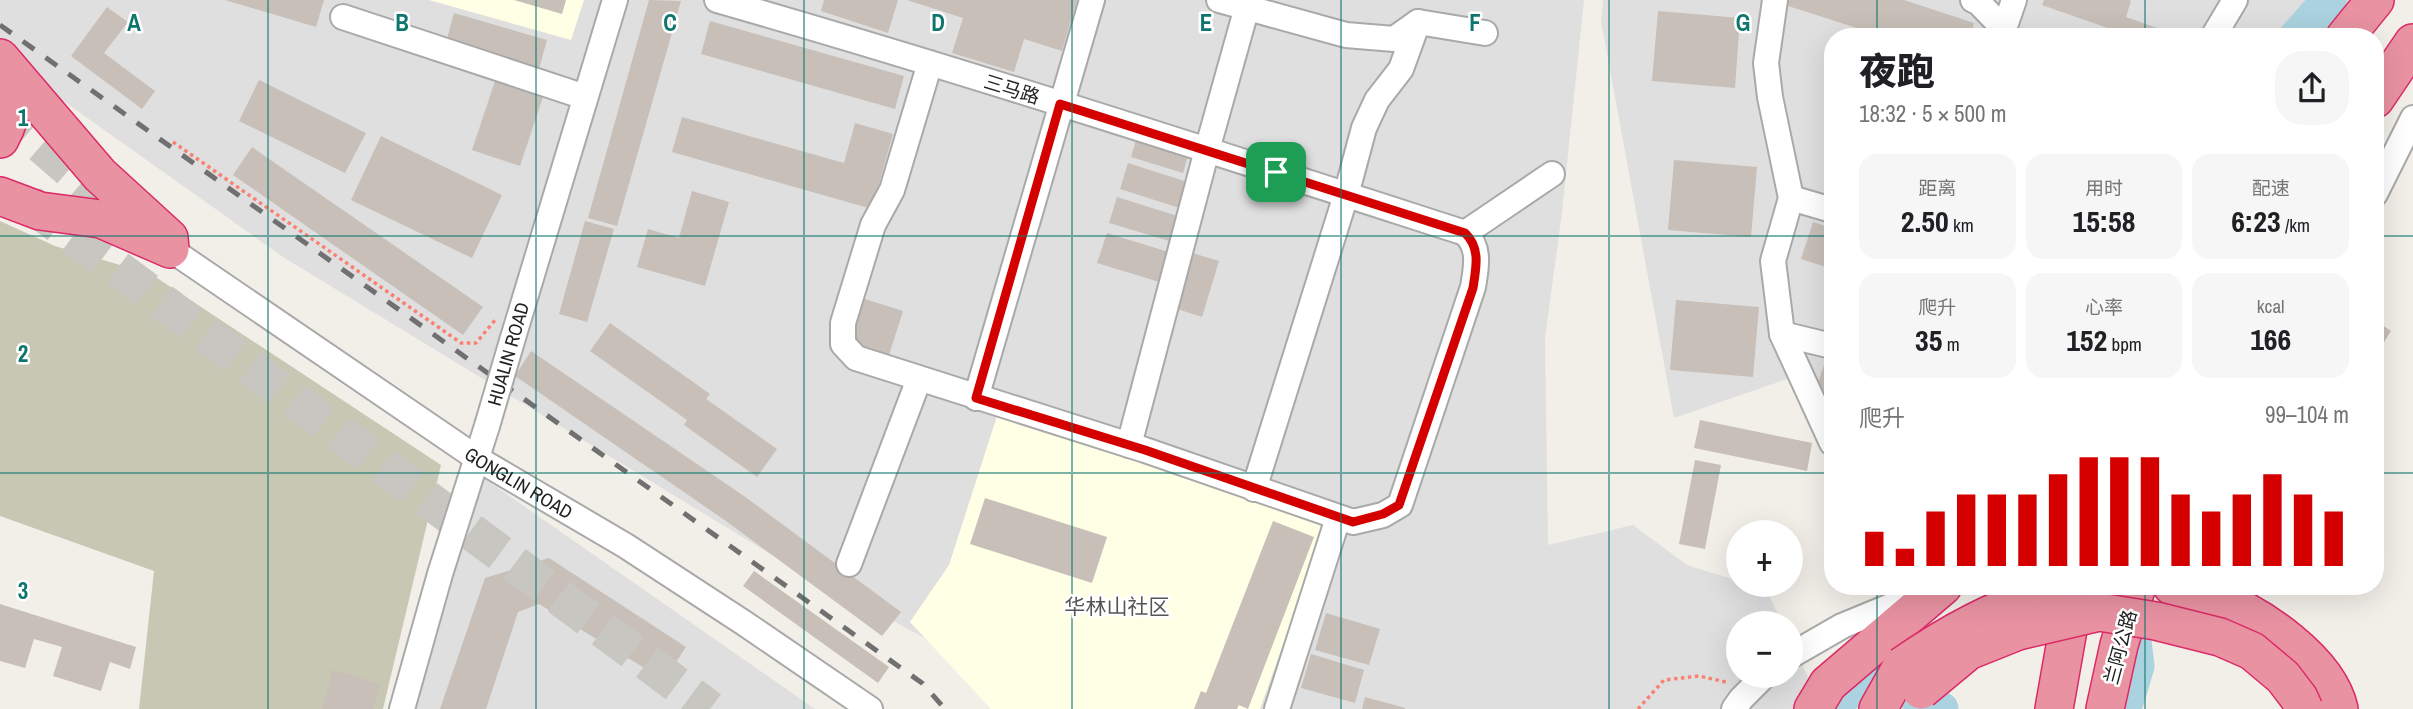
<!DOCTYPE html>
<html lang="zh">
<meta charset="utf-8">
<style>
body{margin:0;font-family:"Archivo Narrow","Noto Sans SC",sans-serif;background:#f6f6f6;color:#202124;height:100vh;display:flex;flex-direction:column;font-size:26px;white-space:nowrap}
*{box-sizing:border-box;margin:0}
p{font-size:23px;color:#757577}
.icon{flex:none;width:38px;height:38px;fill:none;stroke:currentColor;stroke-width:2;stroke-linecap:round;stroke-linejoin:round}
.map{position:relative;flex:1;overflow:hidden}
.side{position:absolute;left:1824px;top:28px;width:560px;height:567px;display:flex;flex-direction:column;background:#fff;border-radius:28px;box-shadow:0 7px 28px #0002}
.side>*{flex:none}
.controls{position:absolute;left:1726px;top:520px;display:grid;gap:14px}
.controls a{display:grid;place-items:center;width:77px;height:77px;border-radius:50%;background:#fff;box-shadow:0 7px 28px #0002;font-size:35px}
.pin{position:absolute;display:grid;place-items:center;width:60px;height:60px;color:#fff;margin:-30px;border-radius:14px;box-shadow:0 4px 10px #0006}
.round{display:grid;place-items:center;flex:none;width:74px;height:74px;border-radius:28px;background:#f6f6f6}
.overview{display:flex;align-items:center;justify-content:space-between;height:119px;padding:0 35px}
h1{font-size:38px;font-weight:800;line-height:52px}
.stats{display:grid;grid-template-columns:repeat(3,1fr);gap:10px;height:119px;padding:7px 35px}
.stats div{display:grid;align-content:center;border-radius:18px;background:#f6f6f6;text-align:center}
.stats b{font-size:30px;font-weight:800}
.stats small{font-size:19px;font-weight:400}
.stats p{font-size:19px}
.chart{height:196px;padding:14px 35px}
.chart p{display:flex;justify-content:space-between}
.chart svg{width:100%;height:126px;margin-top:7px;stroke:#d40000;stroke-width:6}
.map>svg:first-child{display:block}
.residential{fill:#e0dfdf}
.education{fill:#ffffe5}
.construction{fill:#c7c7b4}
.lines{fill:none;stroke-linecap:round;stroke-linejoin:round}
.river{stroke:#aad3df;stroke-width:35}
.building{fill:#c7bfb8}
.highway-tunnel{stroke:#c8c6c1;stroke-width:37;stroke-dasharray:37 18;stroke-linecap:butt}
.minor-casing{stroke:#a9a9a9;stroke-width:28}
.highway-casing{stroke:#dc2a67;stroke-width:40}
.path{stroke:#fa8072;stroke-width:3.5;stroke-dasharray:3.5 3.5;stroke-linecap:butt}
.minor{stroke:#fff;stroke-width:24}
.highway{stroke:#e892a2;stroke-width:37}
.rail{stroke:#707070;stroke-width:5;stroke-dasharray:14 14;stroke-linecap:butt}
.minor-bridge-casing{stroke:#a9a9a9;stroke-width:28;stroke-linecap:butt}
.highway-bridge-casing{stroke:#dc2a67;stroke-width:40;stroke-linecap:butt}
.minor-bridge{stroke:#fff;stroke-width:24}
.highway-bridge{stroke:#e892a2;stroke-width:37}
.route-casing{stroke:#fff;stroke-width:14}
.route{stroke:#d40000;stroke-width:9}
.grid{fill:none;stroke:#0f766e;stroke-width:2;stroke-opacity:0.55}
.labels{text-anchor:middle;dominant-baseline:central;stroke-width:5;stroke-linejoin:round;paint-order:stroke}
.street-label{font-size:19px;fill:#222;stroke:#fff}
.neighbourhood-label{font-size:21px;fill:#555;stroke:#fff}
.grid-label{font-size:23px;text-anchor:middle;font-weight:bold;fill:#0f766e;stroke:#fff;stroke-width:5;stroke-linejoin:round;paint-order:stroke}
</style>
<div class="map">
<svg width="2413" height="709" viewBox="0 0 2413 709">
<rect width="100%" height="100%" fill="#f2efe9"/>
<g class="residential">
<polygon points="0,0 1584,0 1562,212 1545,338 1548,545 1633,525 1687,565 1738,581 1738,584 1764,585 1782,623 1738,623 1738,676 1790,676 1790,639 1808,677 1793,709 1055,709 770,554 283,257 0,56"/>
<polygon points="1603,0 2369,0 2341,37 1832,37 1832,432 1805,373 1674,418 1601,21"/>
<polygon points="475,472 815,709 411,709"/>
</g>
<g class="education">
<polygon points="429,0 584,0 571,40"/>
<polygon points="998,413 1327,521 1260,709 991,709 910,622 949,565"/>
</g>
<polygon class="construction" points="0,221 55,246 151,274 441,465 383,709 139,709 154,571 0,516"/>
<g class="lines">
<g class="river">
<polyline points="2296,37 2329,0"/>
<polyline points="1832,709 1851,689 1884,679 1941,709"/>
<polyline points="2124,709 2137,666 2130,610"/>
</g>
</g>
<g class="building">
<polygon points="225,0 324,0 316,27"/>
<polygon points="514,0 566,0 562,14"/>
<polygon points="649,0 681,1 617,226 588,218"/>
<polygon points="824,0 898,0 888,33 821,11"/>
<polygon points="907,0 1077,0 1062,51 1024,39 1014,72 952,53 963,18"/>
<polygon points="1786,0 1904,0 1974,23 1970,37 1885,37 1785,5"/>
<polygon points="2044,0 2129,0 2131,1 2126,17 2160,29 2158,37 2118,37 2119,32 2042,5"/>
<polygon points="107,7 128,22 104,53 155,91 142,109 71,56"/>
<polygon points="1658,11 1740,18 1735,88 1652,81"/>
<polygon points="454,13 547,40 538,72 445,46"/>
<polygon points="710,21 904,76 895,109 701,54"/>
<polygon points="497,75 545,91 520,166 472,150"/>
<polygon points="259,80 366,133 345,173 239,121"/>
<polygon points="682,117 844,163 855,123 893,134 872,209 672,152"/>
<polygon points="1138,133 1190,149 1183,173 1131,157"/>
<polygon points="381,136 502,195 472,258 351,200"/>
<polygon points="252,147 483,307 463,335 233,175"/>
<polygon points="1674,160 1757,167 1751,237 1668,230"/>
<polygon points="1128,163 1197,185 1189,211 1120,189"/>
<polygon points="692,191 729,202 705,286 637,267 648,229 679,238"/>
<polygon points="1117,197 1187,219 1179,244 1109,223"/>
<polygon points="585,221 614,229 587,322 559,314"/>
<polygon points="1813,222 1832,228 1832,269 1801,259"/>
<polygon points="1107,233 1175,254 1166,284 1097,263"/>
<polygon points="1186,251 1219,261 1202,317 1168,306"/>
<polygon points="855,296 903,311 889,355 857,345 846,338"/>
<polygon points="1676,300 1759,307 1753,377 1670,370"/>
<polygon points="2375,320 2391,331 2375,357"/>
<polygon points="610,323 710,394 706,399 777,449 757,477 684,425 687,420 590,351"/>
<polygon points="531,351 744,496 901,612 882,636 726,521 515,376"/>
<polygon points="1827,355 1832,357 1832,395 1816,390"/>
<polygon points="1700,420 1812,443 1807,471 1694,448"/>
<polygon points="1695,460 1721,465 1705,549 1679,544"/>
<polygon points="985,498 1107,537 1092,583 970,544"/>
<polygon points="1273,521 1314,537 1248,709 1239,705 1237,709 1194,709 1201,691 1206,693"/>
<polygon points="549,558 686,647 664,680 539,604 518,612 486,709 440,709 485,578"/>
<polygon points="754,571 889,667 878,683 743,586"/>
<polygon points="0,604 136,647 130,669 110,662 101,691 53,676 62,647 34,639 25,668 0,661"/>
<polygon points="1326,613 1380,629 1369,665 1315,650"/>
<polygon points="1311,654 1364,670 1355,703 1301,688"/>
<polygon points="333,670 380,684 373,709 322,709"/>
<polygon points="1365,697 1405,708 1405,709 1362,709"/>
</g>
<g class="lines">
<g class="highway-tunnel">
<polyline points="0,109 115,209"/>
<polyline points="29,203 710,709"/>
</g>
<g class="minor-casing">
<g id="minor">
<path d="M717 0C968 72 1217 153 1465 233 1481 248 1476 268 1473 287L1400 505 1383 515 1353 522 1145 450 856 358 843 344V323L873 225 892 190 930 63"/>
<polyline points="1219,0 1346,35 1394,39 1418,22 1485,33"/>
<polyline points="1775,0 1766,63 1770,97 1791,198 1773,261 1782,334 1832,346"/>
<polyline points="1973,0 1978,2 2004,29 2001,37"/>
<polyline points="343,17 585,97"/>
<polyline points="2004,29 2014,0"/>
<polyline points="2213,37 2235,0"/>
<polyline points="2375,194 2413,118"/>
<polyline points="1791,198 1832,210"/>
<polyline points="1465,233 1552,174"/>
<path id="s1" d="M170 249 478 459 626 546 744 623 870 709"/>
<polyline points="1782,334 1832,443"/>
<polyline points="512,341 615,0"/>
<polyline points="976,398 1092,0"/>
<polyline points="1129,445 1207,150 1249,0"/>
<polyline points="1254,489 1346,195 1364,128 1377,100 1401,69 1418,22"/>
<polyline points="849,564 919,379"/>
<polyline points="1790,656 1842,626 1922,593"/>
<polyline points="402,709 440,574 487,426"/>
<polyline points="1277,709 1338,518"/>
<polyline points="1734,709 1741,699 1764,676"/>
</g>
</g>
<g class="highway-casing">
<g id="highway">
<polyline points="2345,37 2375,0"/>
<polyline points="0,58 100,175 169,238 170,249 101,219 40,211 0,196"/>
<polyline points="2375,99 2413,43"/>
<path d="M0 139C14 114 16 90 3 64"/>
<path d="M2172 586C2186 590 2201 593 2214 597 2259 614 2328 660 2339 709"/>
<polyline points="1813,709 1828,684 1943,586"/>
<polyline points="1878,709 1902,666"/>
<polyline points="2054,709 2069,624 2082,590"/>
<polyline points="2105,709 2119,645 2137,586"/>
</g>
</g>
<g class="path">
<polyline points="173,142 461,343 476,343 496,319"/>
<polyline points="1638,709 1664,680 1699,676 1726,682"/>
</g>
<use href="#minor" class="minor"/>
<use href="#highway" class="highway"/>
<polyline class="rail" points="0,25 922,683 945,709"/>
<g class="minor-bridge-casing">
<polyline id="minor-bridge" points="487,426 512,341"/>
</g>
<g class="highway-bridge-casing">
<g id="highway-bridge">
<path d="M1902 666C1955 629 2021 593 2086 586"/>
<polyline points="1921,690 1968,651 2018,631 2099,612 2156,621 2220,637 2252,651 2283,677 2299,698 2304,709"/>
</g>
</g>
<use href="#minor-bridge" class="minor-bridge"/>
<use href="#highway-bridge" class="highway-bridge"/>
</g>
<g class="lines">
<g class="route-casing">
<path id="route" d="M1060 104 1465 233C1481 248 1476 268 1473 288L1399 505 1383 514 1353 522 1145 450 976 398Z"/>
</g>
<use href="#route" class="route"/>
</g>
<path class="grid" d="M268 0V709M536 0V709M804 0V709M1072 0V709M1341 0V709M1609 0V709M1877 0V37M2145 0V37M0 236H1832M2375 236H2413M0 473H1832M2375 473H2413M1877 586V709M2145 586V709"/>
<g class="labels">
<g class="street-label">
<text transform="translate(1012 89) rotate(17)">三马路</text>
<text transform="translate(508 354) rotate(-74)">HUALIN ROAD</text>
<text stroke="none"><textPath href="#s1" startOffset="420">GONGLIN ROAD</textPath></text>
<text transform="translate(2120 647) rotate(-75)">兰阿公路</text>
</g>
<g class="neighbourhood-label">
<text x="1117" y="606">华林山社区</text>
</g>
</g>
<g class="grid-label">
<text x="134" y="31">A</text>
<text x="402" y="31">B</text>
<text x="670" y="31">C</text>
<text x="938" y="31">D</text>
<text x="1206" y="31">E</text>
<text x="1475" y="31">F</text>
<text x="1743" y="31">G</text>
<text x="23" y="126">1</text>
<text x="23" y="362">2</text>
<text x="23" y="599">3</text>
</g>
</svg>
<div class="controls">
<a>+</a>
<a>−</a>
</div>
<div class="pin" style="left:1276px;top:172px;background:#1e9e55"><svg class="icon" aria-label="arrive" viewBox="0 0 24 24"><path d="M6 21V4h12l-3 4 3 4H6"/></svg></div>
<section class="side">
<div class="overview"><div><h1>夜跑</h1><p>18:32 · 5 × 500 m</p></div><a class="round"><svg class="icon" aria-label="share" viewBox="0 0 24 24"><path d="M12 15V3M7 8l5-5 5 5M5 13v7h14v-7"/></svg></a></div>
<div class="stats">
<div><p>距离</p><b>2.50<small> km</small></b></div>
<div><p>用时</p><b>15:58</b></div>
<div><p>配速</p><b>6:23<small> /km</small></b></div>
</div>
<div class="stats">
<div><p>爬升</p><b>35<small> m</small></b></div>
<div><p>心率</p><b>152<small> bpm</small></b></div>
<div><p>kcal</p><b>166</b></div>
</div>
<div class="chart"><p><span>爬升</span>99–104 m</p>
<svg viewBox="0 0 160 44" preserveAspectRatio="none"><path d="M5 44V32M15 44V38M25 44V25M35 44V19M45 44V19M55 44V19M65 44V12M75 44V6M85 44V6M95 44V6M105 44V19M115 44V25M125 44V19M135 44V12M145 44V19M155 44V25"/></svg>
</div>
</section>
</div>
